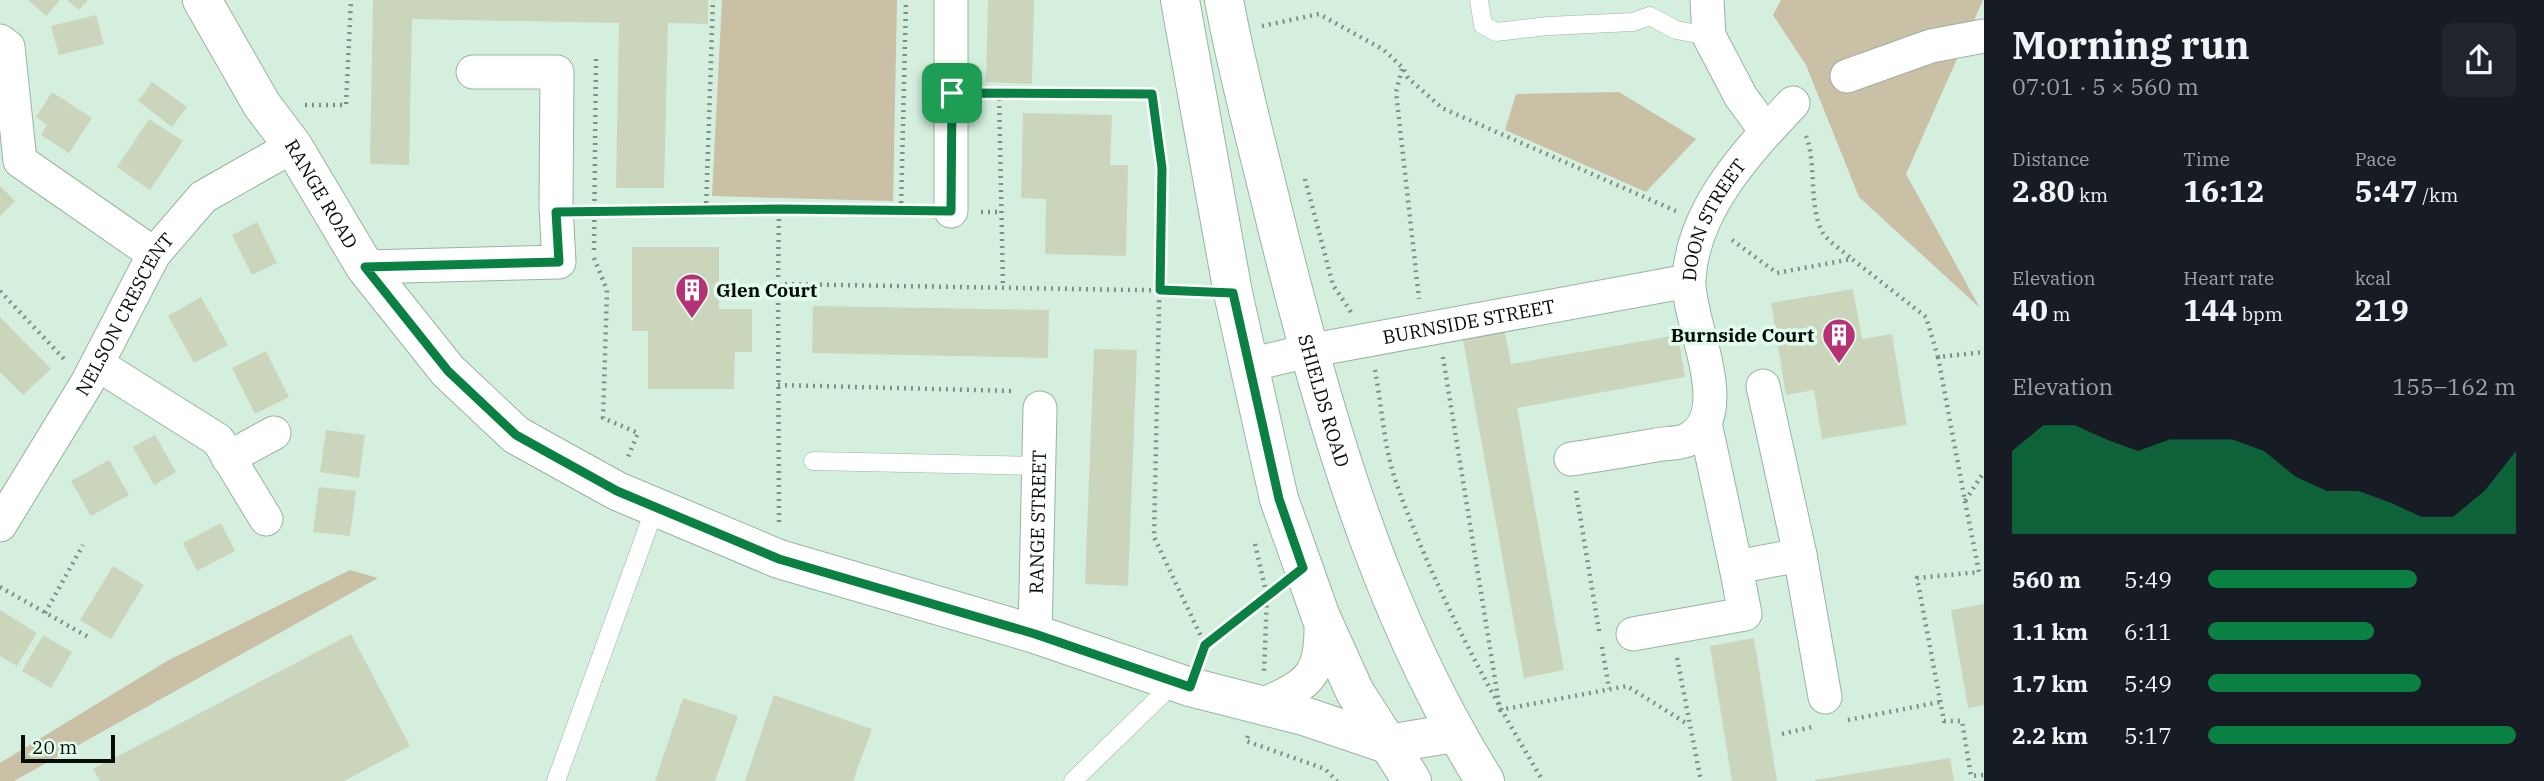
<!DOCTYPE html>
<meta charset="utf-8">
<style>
body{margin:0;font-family:"IBM Plex Serif",serif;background:#20242c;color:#f1f3f6;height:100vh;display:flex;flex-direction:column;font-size:26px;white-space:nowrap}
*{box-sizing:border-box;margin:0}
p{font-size:23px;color:#9ea1a6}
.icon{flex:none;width:38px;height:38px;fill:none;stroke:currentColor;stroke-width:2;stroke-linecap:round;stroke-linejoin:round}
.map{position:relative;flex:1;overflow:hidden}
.details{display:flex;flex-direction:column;background:#171b24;width:560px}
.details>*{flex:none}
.scale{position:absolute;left:21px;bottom:18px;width:94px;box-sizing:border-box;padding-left:7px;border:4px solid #050d08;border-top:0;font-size:19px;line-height:24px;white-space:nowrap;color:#050d08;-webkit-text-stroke:5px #e2fdec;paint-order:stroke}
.pin{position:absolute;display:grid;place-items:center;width:60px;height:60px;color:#fff;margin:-30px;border-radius:14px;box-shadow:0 4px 10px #0006}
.round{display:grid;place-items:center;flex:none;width:74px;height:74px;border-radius:10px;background:#20242c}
.headline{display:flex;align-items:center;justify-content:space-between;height:119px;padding:0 28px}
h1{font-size:38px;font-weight:700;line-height:52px}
.metrics{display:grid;grid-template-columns:repeat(3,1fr);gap:10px;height:119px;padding:7px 28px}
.metrics div{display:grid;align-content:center}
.metrics b{font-size:30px;font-weight:700}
.metrics small{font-size:19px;font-weight:400}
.metrics p{font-size:19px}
.chart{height:196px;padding:14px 28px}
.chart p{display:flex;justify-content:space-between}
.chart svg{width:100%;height:126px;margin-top:7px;fill:#0b8043;opacity:.7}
ul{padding:0 28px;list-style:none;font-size:23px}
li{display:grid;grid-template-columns:112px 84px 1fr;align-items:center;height:52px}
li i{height:18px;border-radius:9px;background:#0b8043}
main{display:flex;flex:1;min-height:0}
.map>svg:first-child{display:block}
.green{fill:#c9c0a6}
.building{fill:#cbd5bc}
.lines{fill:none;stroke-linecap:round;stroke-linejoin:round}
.service-casing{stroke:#9ab3a3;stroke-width:19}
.minor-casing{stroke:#9ab3a3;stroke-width:35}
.tertiary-casing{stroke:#9ab3a3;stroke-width:40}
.secondary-casing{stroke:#9ab3a3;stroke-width:40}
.path{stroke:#7e9084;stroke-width:4.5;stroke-dasharray:2 5;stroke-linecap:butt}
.service{stroke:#fff;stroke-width:18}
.minor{stroke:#fff;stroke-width:33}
.tertiary{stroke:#fff;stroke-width:38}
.secondary{stroke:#fff;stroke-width:38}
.route-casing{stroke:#fff;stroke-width:14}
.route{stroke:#0b8043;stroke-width:9}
.labels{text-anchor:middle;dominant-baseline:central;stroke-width:7;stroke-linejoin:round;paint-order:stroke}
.street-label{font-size:19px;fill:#050d08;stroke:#e2fdec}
.poi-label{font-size:19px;font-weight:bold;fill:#050d08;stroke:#e2fdec;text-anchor:start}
</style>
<main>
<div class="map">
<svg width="1984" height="781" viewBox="0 0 1984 781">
<rect width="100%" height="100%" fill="#d5efde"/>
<g class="green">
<polygon points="722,0 897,0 893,201 712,196"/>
<polygon points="1781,0 1983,0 1906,174 1980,308 1859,197 1806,65 1773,15"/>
<polygon points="1619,92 1696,139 1646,192 1505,130 1516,94"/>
<polygon points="350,570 378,578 14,781 0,781 0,763 167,661"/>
</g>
<g class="building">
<polygon points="28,0 60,0 46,16"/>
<polygon points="67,0 88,0 79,10"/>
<polygon points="373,0 708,0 708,24 668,23 664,188 616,188 619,23 412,19 409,165 370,164"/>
<polygon points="988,0 1034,0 1032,84 986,82"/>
<polygon points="96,15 104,44 59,55 51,26"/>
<polygon points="152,82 187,107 172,127 138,101"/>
<polygon points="52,92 92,118 69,153 41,135 47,125 36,117"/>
<polygon points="1023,113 1112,115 1110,165 1128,165 1126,256 1045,254 1046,199 1021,198"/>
<polygon points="149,119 183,141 150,190 117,167"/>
<polygon points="0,186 15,201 0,216"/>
<polygon points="257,222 277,263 252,275 232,235"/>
<polygon points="632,247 719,247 719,309 752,309 752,352 735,352 734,389 648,389 648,331 632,331"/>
<polygon points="1853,289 1862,339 1892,334 1907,425 1822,439 1814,390 1786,395 1771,303"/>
<polygon points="201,297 228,345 194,363 168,316"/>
<polygon points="813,306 1049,310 1048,358 812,353"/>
<polygon points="0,317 51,369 23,395 0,372"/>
<polygon points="1504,327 1511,364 1678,335 1685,377 1517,408 1564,670 1524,678 1462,334"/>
<polygon points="1094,349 1137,350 1128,586 1085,584"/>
<polygon points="266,351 289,397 255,414 232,368"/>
<polygon points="326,430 365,435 359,478 320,472"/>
<polygon points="155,435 176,472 154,485 133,447"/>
<polygon points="109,460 129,495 91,516 71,481"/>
<polygon points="319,487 356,491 350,536 313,532"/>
<polygon points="221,523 235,551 197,571 183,543"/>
<polygon points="113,566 144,585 111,639 80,620"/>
<polygon points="1984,604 1984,705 1968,708 1951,610"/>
<polygon points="0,610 37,633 17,666 0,656"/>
<polygon points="351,634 410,746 344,781 100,781 93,769"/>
<polygon points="43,635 72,652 51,688 22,671"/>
<polygon points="1754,638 1777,781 1732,781 1710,646"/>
<polygon points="774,695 872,729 853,781 745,781"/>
<polygon points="683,698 738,716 715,781 655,781"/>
<polygon points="1950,758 1954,781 1815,781 1815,780"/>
</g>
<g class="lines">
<g class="service-casing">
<g id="service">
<polyline points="1479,0 1483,25 1496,32 1548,26 1633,22 1650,16 1676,30 1709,36"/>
<polyline points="813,461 1038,466"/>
<polyline points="556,781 655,508"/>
<polyline points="1073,781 1175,682"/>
</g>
</g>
<g class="minor-casing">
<g id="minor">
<polyline points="1707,0 1709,36 1741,97 1766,131"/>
<polyline points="0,41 8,47 20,161 154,254"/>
<polyline points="1847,76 1931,46 1984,36"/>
<polyline points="951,211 951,0"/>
<polyline points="365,267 559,262 556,206 557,72 473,72"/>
<polyline points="97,364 218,440 266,519"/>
<path id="s1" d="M1249 365 1308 351 1688 281"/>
<polyline points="1763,386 1800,555 1825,697"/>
<polyline points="1705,423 1736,567"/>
<polyline points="228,458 274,433"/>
<path id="s2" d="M1571 459C1599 455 1627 450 1656 445 1665 443 1679 444 1687 440 1739 415 1686 320 1689 279 1693 209 1747 152 1793 103"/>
<path id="s3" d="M0 525 87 383 154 254 203 197 293 146"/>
<path id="s4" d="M1035 634 1040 408"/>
<polyline points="1633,634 1745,614 1736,567 1800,555"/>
<path d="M1262 705C1313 683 1322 674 1321 617"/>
</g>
</g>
<g class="tertiary-casing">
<g id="tertiary">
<path id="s5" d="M202 0 262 105 293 146 365 267 448 371 516 435 617 491 779 559 1035 634 1190 687 1304 716 1387 744 1455 733"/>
</g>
</g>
<g class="secondary-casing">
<g id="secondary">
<polyline points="1180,0 1233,293 1279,499 1321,617 1355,692 1412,781"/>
<path id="s6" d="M1224 0C1238 76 1259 152 1277 227 1325 419 1379 612 1485 781"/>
</g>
</g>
<g class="path">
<polyline points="1262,26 1319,14 1384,50 1403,68 1408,78 1442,108 1676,211"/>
<polyline points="1402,69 1396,92 1419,299"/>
<polyline points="981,92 1152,94 1162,168 1154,537 1205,645"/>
<polyline points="999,92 1003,288"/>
<polyline points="305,105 346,105 351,0"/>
<path d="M1806 136C1817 163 1808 208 1823 233 1829 242 1843 251 1852 259"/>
<polyline points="1305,179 1333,285 1351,312"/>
<polyline points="706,210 713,0"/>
<polyline points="901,210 906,0"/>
<polyline points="593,211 920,210"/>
<polyline points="981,212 1001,212"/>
<polyline points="1732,240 1777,273 1852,259 1926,317 1938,357 1984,352"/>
<polyline points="594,250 596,55"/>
<polyline points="594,258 607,290 603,418 638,433 628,457"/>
<polyline points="778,284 779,209"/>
<polyline points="0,291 64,359"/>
<polyline points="1443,357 1500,710 1627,686 1689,725"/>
<polyline points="1938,357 1965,501 1984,472"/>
<path d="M1375 370C1382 407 1384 450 1397 485 1434 588 1487 688 1543 781"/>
<polyline points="778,385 1013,391"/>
<polyline points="1576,491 1599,631"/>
<polyline points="1965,501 1979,572 1917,578 1944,721 1962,721 1971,776 1984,775"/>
<polyline points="779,522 778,284 1197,291"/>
<polyline points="1255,544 1267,596 1264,671"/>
<polyline points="0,587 90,638"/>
<polyline points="45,613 83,545"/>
<polyline points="1602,647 1609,689"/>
<polyline points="1201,656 1205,645 1268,595"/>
<polyline points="1677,658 1701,781"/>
<polyline points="1848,720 1940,702"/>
<polyline points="1782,734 1812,727"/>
<polyline points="1248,736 1246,741 1325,769 1337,781"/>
</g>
<use href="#service" class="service"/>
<use href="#minor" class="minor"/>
<use href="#tertiary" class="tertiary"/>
<use href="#secondary" class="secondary"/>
</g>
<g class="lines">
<g class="route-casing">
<polygon id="route" points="952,93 1152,94 1162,168 1160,290 1233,293 1279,499 1303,568 1205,645 1190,687 1035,634 779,559 617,491 516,435 448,371 365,267 559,262 556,212 779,209 951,211"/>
</g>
<use href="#route" class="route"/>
</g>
<defs>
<g id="building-pin" transform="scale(1.75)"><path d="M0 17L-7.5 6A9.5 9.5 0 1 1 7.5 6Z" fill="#b73275" stroke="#e2fdec"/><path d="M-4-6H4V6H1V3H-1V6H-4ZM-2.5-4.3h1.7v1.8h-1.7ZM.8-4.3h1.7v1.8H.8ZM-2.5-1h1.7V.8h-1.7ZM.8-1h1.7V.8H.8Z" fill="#fff"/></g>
</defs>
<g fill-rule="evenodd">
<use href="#building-pin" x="692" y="290"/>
<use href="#building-pin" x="1839" y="335"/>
</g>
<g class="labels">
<g class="street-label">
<text stroke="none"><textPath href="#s5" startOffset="228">RANGE ROAD</textPath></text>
<text stroke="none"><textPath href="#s2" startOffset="354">DOON STREET</textPath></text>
<text stroke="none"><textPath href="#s3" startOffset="245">NELSON CRESCENT</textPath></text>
<text stroke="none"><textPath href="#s1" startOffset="224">BURNSIDE STREET</textPath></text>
<text stroke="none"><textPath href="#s6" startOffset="413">SHIELDS ROAD</textPath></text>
<text stroke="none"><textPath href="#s4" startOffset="112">RANGE STREET</textPath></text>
</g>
<g class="poi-label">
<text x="716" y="290">Glen Court</text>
<text x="1814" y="335" text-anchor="end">Burnside Court</text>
</g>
</g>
</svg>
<div class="scale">20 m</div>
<div class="pin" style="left:952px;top:93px;background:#1e9e55"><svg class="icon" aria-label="arrive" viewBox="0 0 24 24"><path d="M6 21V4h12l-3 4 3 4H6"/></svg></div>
</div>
<section class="details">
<div class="headline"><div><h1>Morning run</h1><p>07:01 · 5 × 560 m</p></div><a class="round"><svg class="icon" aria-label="share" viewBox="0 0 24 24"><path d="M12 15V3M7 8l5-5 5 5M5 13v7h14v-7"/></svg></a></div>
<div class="metrics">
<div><p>Distance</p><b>2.80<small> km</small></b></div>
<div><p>Time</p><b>16:12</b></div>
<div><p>Pace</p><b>5:47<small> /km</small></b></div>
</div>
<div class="metrics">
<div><p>Elevation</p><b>40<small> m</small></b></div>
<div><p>Heart rate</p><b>144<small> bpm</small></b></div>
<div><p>kcal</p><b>219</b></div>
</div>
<div class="chart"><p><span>Elevation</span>155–162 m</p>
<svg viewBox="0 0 160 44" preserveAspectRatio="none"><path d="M0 44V15L10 6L20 6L30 11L40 15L50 11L60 11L70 11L80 15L90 24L100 29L110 29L120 33L130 38L140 38L150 29L160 15V44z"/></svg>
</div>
<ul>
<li><b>560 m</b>5:49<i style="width:68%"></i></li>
<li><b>1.1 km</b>6:11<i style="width:54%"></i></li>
<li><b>1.7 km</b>5:49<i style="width:69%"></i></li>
<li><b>2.2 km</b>5:17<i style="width:100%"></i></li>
</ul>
</section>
</main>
